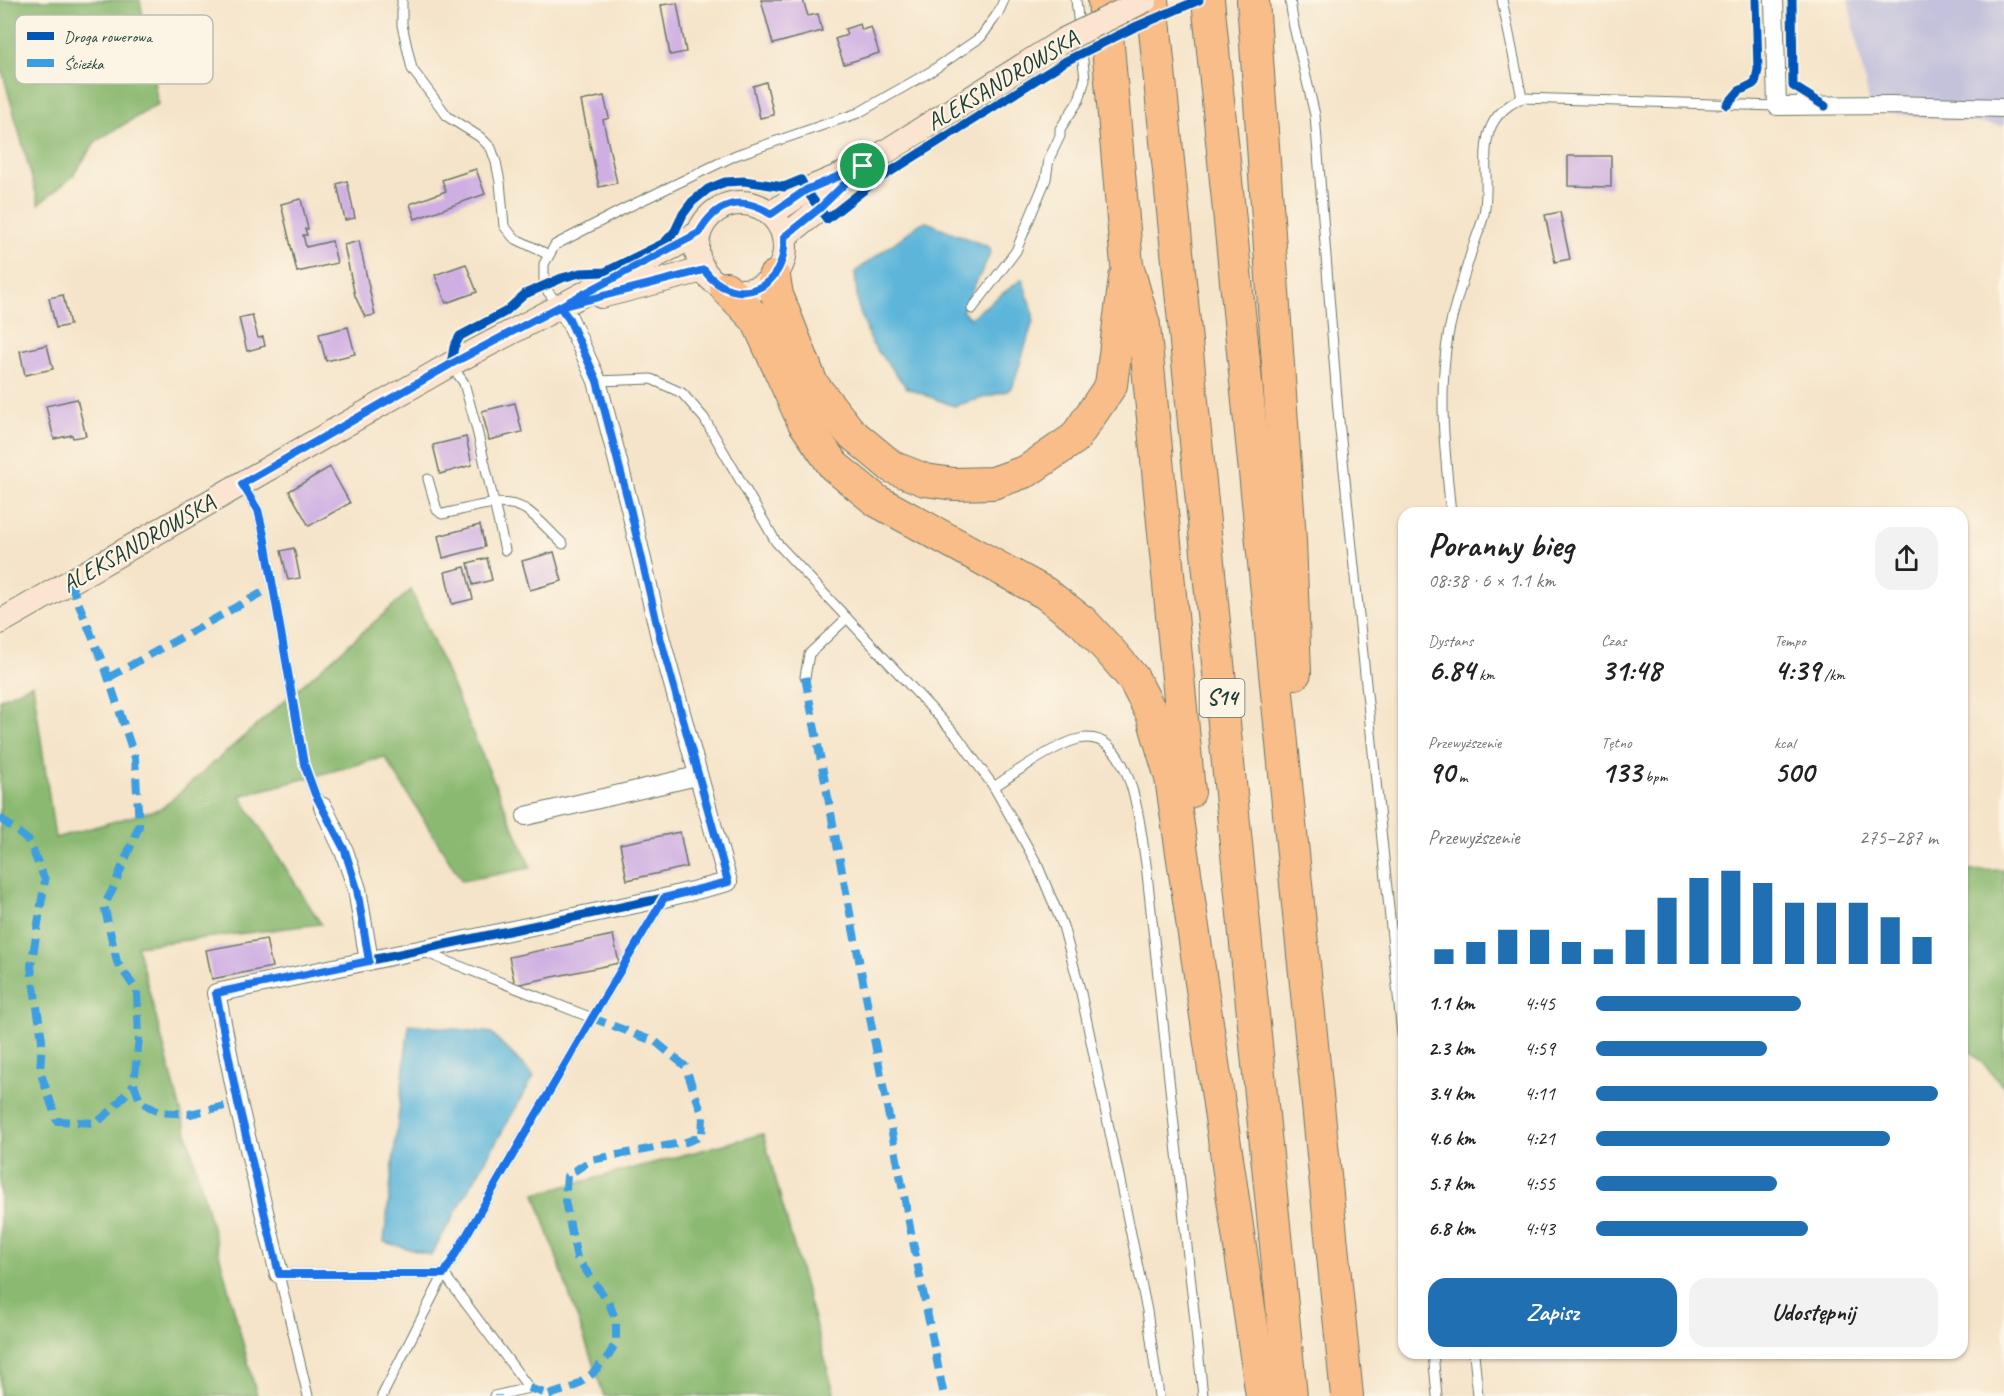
<!DOCTYPE html>
<html lang="pl">
<meta charset="utf-8">
<style>
body{margin:0;font-family:Caveat,sans-serif;background:#f2f2f2;color:#222;height:100vh;display:flex;flex-direction:column;font-size:22px;white-space:nowrap}
*{box-sizing:border-box;margin:0}
p{font-size:20px;color:#767676}
.icon{flex:none;width:33px;height:33px;fill:none;stroke:currentColor;stroke-width:2;stroke-linecap:round;stroke-linejoin:round}
.map{position:relative;flex:1;overflow:hidden}
.panel{position:absolute;left:1398px;top:507px;width:570px;height:852px;display:flex;flex-direction:column;background:#fff;border-radius:18px;box-shadow:0 2px 4px #0004}
.panel>*{flex:none}
.pin{position:absolute;display:grid;place-items:center;width:51px;height:51px;color:#fff;margin:-26px;border:3px solid #fff;border-radius:50%;box-shadow:0 2px 6px #0007}
.round{display:grid;place-items:center;flex:none;width:63px;height:63px;border-radius:18px;background:#f2f2f2}
.overview{display:flex;align-items:center;justify-content:space-between;height:102px;padding:0 30px}
h1{font-size:33px;font-weight:700;line-height:45px}
.metrics{display:grid;grid-template-columns:repeat(3,1fr);gap:9px;height:102px;padding:6px 30px}
.metrics div{display:grid;align-content:center}
.metrics b{font-size:30px;font-weight:700}
.metrics small{font-size:16px;font-weight:400}
.metrics p{font-size:16px}
.chart{height:168px;padding:12px 30px}
.chart p{display:flex;justify-content:space-between}
.chart svg{width:100%;height:108px;margin-top:6px;stroke:#1f6fb2;stroke-width:6}
.cta{display:flex;gap:12px;margin-top:auto;padding:12px 30px}
.cta a{flex:1;height:69px;border-radius:18px;background:#1f6fb2;color:#fff;font-size:24px;font-weight:700;line-height:69px;text-align:center}
.cta a+a{background:#f2f2f2;color:#222}
ul{padding:0 30px;list-style:none;font-size:20px}
li{display:grid;grid-template-columns:96px 72px 1fr;align-items:center;height:45px}
li i{height:15px;border-radius:8px;background:#1f6fb2}
.map>svg:first-child{display:block}
.industrial{fill:#c3c1db}
.forest{fill:#8cb972;stroke:#567b53;stroke-width:1.5}
.water{fill:#5db6da;stroke:#3e7a87;stroke-width:1.5}
.building{fill:#cfafe3}
.lines{fill:none;stroke-linecap:round;stroke-linejoin:round}
.service-casing{stroke:#6a7768;stroke-width:11}
.minor-casing{stroke:#6a7768;stroke-width:20}
.secondary-casing{stroke:#6a7768;stroke-width:26}
.motorway-casing{stroke:#6a7768;stroke-width:34}
.service{stroke:#fff;stroke-width:9}
.minor{stroke:#fff;stroke-width:18}
.secondary{stroke:#fce5d0;stroke-width:24}
.motorway{stroke:#f8bd89;stroke-width:32}
.secondary-bridge-casing{stroke:#6a7768;stroke-width:26;stroke-linecap:butt}
.secondary-bridge{stroke:#fce5d0;stroke-width:24}
.quiet{stroke:#3c9ee2;stroke-width:8;stroke-dasharray:15 8;stroke-linecap:butt}
.cycleway-casing{stroke:#fcf5e5;stroke-width:13}
.cycleway{stroke:#0057b8;stroke-width:9}
.route-casing{stroke:#fff;stroke-width:12}
.route{stroke:#1a73e8;stroke-width:8}
.labels{text-anchor:middle;dominant-baseline:central;stroke-width:4.5;stroke-linejoin:round;paint-order:stroke}
.shield{fill:#fcf5e5;stroke:#617469;stroke-width:1.5}
.shield-label{font-size:22px;font-weight:bold;fill:#1f3d34}
.street-label{font-size:24px;fill:#1f3d34;stroke:#fcf5e5}
.key{fill:#fcf5e5;stroke:#babeb0;stroke-width:1.5}
.key-label{font-size:16px;fill:#1f3d34}
</style>
<div class="map">
<svg width="2004" height="1396" viewBox="0 0 2004 1396">
<rect width="100%" height="100%" fill="#fcf5e5"/>
<filter id="ink" filterUnits="userSpaceOnUse"><feTurbulence type="fractalNoise" baseFrequency=".0167" numOctaves="2"/><feDisplacementMap in="SourceGraphic" scale="12" xChannelSelector="R" yChannelSelector="G"/><feConvolveMatrix kernelMatrix="1 2 1 2 8 2 1 2 1" color-interpolation-filters="sRGB"/></filter>
<filter id="wash" filterUnits="userSpaceOnUse"><feTurbulence type="fractalNoise" baseFrequency=".008" numOctaves="4" result="noise"/><feDisplacementMap in="SourceGraphic" scale="24" xChannelSelector="R" yChannelSelector="G"/><feGaussianBlur stdDeviation="1.35" result="paint"/><feColorMatrix in="noise" values="0 0 0 0 0 0 0 0 0 0 0 0 0 0 0 0 0 1.4 0 .05"/><feComposite in="paint" operator="in"/></filter>
<g filter="url(#wash)">
<rect width="100%" height="100%" fill="#f5e4c9"/>
<polygon class="industrial" points="1848,0 2004,0 2004,126 1871,111"/>
<g class="forest">
<polygon points="0,0 140,0 158,104 96,141 72,177 39,204 0,63"/>
<polygon points="411,590 531,868 462,881 385,757 240,796 321,924 137,946 257,1396 0,1396 0,699 33,684 55,838 162,808"/>
<polygon points="2004,870 2004,1086 1967,1047 1962,1046 1962,871"/>
<polygon points="763,1134 835,1396 604,1396 535,1194"/>
</g>
<g class="water">
<polygon points="926,222 989,247 991,252 962,311 970,318 1022,279 1033,312 1033,321 1013,386 1007,391 954,406 907,388 872,344 858,306 855,272 921,223"/>
<polygon points="409,1024 491,1033 534,1076 431,1255 384,1242"/>
</g>
<g id="blocks">
<g class="building">
<polygon points="761,0 803,0 808,16 818,14 822,31 773,44"/>
<polygon points="677,3 686,52 670,55 661,5"/>
<polygon points="860,24 862,30 871,27 879,53 844,64 835,39 847,35 845,29"/>
<polygon points="766,82 774,115 760,118 753,86"/>
<polygon points="604,96 609,118 603,120 617,183 599,187 581,101"/>
<polygon points="1568,156 1611,156 1611,187 1568,186"/>
<polygon points="476,169 485,194 415,219 410,204 446,191 442,180"/>
<polygon points="347,181 355,218 345,220 337,184"/>
<polygon points="301,199 308,229 305,229 307,235 303,235 306,247 332,241 337,263 297,272 281,204"/>
<polygon points="1560,212 1570,259 1555,262 1545,215"/>
<polygon points="359,241 375,315 365,317 355,296 344,245"/>
<polygon points="466,264 477,292 446,303 435,275"/>
<polygon points="63,295 70,325 56,328 49,298"/>
<polygon points="252,315 258,338 263,337 265,346 247,351 239,318"/>
<polygon points="348,327 355,354 326,361 319,334"/>
<polygon points="47,345 53,369 25,375 20,351"/>
<polygon points="77,399 86,436 73,438 72,435 54,439 46,406"/>
<polygon points="515,403 522,432 489,440 482,411"/>
<polygon points="466,437 472,465 440,474 433,445"/>
<polygon points="330,467 350,503 309,526 289,491"/>
<polygon points="480,525 485,547 443,558 438,536"/>
<polygon points="294,548 300,578 288,580 281,551"/>
<polygon points="554,552 562,581 530,590 522,561"/>
<polygon points="487,558 492,580 473,585 468,563"/>
<polygon points="465,567 473,599 452,604 445,572"/>
<polygon points="680,832 687,867 627,880 620,844"/>
<polygon points="613,935 619,963 515,985 509,957"/>
<polygon points="266,939 272,967 212,979 206,950"/>
</g>
</g>
</g>
<g filter="url(#ink)">
<use href="#blocks" fill-opacity="0" stroke="#6a7768" stroke-width="1.5"/>
<g class="lines">
<g class="service-casing">
<g id="service">
<polyline points="402,0 402,25 412,69 448,117 480,137 491,148 496,162 500,182 504,226 514,238 549,255"/>
<polyline points="1290,0 1294,27 1315,115 1338,411 1404,1054"/>
<polyline points="1502,0 1522,98"/>
<polyline points="559,305 544,287 544,264 555,245 626,208 736,155 858,113 930,72 981,37 998,13 1004,0"/>
<polyline points="972,309 1016,251 1046,179 1049,159 1060,136 1060,129 1079,100 1085,79 1076,0"/>
<polyline points="452,366 464,383 476,426 505,550"/>
<polyline points="597,381 651,379 682,393 704,418 776,542 957,736 994,787 1037,864 1063,926 1081,993 1147,1311 1159,1396"/>
<path d="M428 479 437 510 442 514C467 510 501 495 525 509 539 518 551 533 563 544"/>
<polyline points="243,486 258,510 264,535 304,764 315,794 323,807"/>
<path d="M1451 513C1445 455 1438 394 1448 336 1453 308 1463 280 1471 253 1475 240 1481 227 1484 214 1493 168 1468 123 1522 98L1777 106"/>
<polyline points="805,677 809,654 847,618"/>
<path d="M994 787C1014 773 1056 744 1079 739 1133 727 1140 829 1146 864L1203 1396"/>
<polyline points="424,952 592,1018"/>
<polyline points="1433,1353 1437,1396"/>
<polyline points="1474,1353 1478,1396"/>
<polyline points="308,1396 279,1274 444,1274 529,1388 494,1396"/>
<polyline points="382,1396 444,1274 592,1018 663,900"/>
</g>
</g>
<g class="minor-casing">
<g id="minor">
<polyline points="1774,0 1777,106 1890,105 2004,108"/>
<polyline points="323,807 344,851 357,889 369,961"/>
<polyline points="526,816 697,776"/>
<polyline points="279,1274 238,1103 216,993 664,898 728,882 660,637 630,508 597,381 569,319 560,307"/>
</g>
</g>
<g class="secondary-casing">
<g id="secondary">
<circle cx="741" cy="247" r="44"/>
<polyline points="771,214 806,190 863,166 1064,40"/>
<polyline points="784,237 820,209 852,177"/>
<polyline points="601,296 703,270"/>
<polyline points="0,622 451,364 699,233"/>
</g>
</g>
<g class="motorway-casing">
<g id="motorway">
<polyline points="1104,0 1127,265 1144,325 1189,792"/>
<polyline points="1152,0 1291,1396"/>
<polyline points="1208,0 1347,1396"/>
<polyline points="1253,0 1290,540 1295,673"/>
<polyline points="774,277 777,295 812,384 850,432 892,467 925,480 954,484 993,483 1027,471 1075,438 1111,385 1125,278"/>
<polyline points="726,288 757,320 803,421 834,466 877,501 1045,593 1083,622 1110,651 1133,678 1152,714 1171,778 1262,1396"/>
</g>
</g>
<use href="#service" class="service"/>
<use href="#minor" class="minor"/>
<use href="#secondary" class="secondary"/>
<use href="#motorway" class="motorway"/>
<g class="secondary-bridge-casing">
<polyline id="secondary-bridge" points="1064,40 1145,0"/>
</g>
<use href="#secondary-bridge" class="secondary-bridge"/>
<g class="quiet">
<polyline points="70,582 106,671 135,758 139,826 112,891 104,905 117,962 137,991 139,1038 134,1084 140,1101 158,1112 190,1114 238,1103"/>
<polyline points="805,677 909,1222 944,1396"/>
<polyline points="108,678 274,586"/>
<polyline points="0,818 29,841 45,880 31,967 42,1040 40,1071 57,1121 96,1123 113,1109 134,1084"/>
<polyline points="529,1388 553,1396"/>
<polyline points="498,1395 498,1396"/>
<polyline points="549,1395 574,1387 592,1374 609,1355 616,1342 616,1321 609,1303 577,1258 565,1201 567,1176 591,1160 686,1142 702,1136 703,1116 685,1066 656,1042 592,1018"/>
</g>
<g class="cycleway-casing">
<g id="cycleway">
<polyline points="1792,0 1793,86 1825,106"/>
<polyline points="1727,105 1739,91 1755,83 1758,70 1756,0"/>
<polyline points="451,364 454,347 460,336 505,312 525,294 562,278 580,273 605,272 664,243 675,231 683,214 692,202 708,189 725,182 744,181 784,187 801,180 806,190 827,219 874,182 1066,61 1135,27 1199,0"/>
<polyline points="279,1274 238,1103 216,993 664,898 728,882 660,637 630,508 597,381 569,319 560,307"/>
</g>
</g>
<use href="#cycleway" class="cycleway"/>
</g>
</g>
<g class="lines" filter="url(#ink)">
<g class="route-casing">
<path id="route" d="M863 166 806 190 771 214C741 195 716 202 699 233L451 364 242 484 258 510 264 535 304 764 315 794 345 851 357 889 369 961 216 993 238 1103 279 1274H444L592 1018 664 898 728 882 660 637 630 508 597 381 569 319 560 307 704 270C735 311 788 289 784 237L820 208 863 166"/>
</g>
<use href="#route" class="route"/>
</g>
<g class="labels">
<rect class="shield" x="1199.5" y="679" width="45" height="38" rx="4.5"/>
<g class="shield-label">
<text x="1222" y="698">S14</text>
</g>
<g class="street-label">
<text transform="translate(1002 80) rotate(-31)">ALEKSANDROWSKA</text>
<text transform="translate(138 543) rotate(-30)">ALEKSANDROWSKA</text>
</g>
</g>
<rect x="15" y="15" width="198" height="69" rx="9" class="key"/>
<rect x="27" y="32" width="27" height="8" fill="#0057b8"/>
<rect x="27" y="59" width="27" height="8" fill="#3c9ee2"/>
<g class="key-label">
<text x="64" y="42">Droga rowerowa</text>
<text x="64" y="69">Ścieżka</text>
</g>
</svg>
<div class="pin" style="left:863px;top:166px;background:#1e9e55"><svg class="icon" aria-label="arrive" viewBox="0 0 24 24"><path d="M6 21V4h12l-3 4 3 4H6"/></svg></div>
<section class="panel">
<div class="overview"><div><h1>Poranny bieg</h1><p>08:38 · 6 × 1.1 km</p></div><a class="round"><svg class="icon" aria-label="share" viewBox="0 0 24 24"><path d="M12 15V3M7 8l5-5 5 5M5 13v7h14v-7"/></svg></a></div>
<div class="metrics">
<div><p>Dystans</p><b>6.84<small> km</small></b></div>
<div><p>Czas</p><b>31:48</b></div>
<div><p>Tempo</p><b>4:39<small> /km</small></b></div>
</div>
<div class="metrics">
<div><p>Przewyższenie</p><b>90<small> m</small></b></div>
<div><p>Tętno</p><b>133<small> bpm</small></b></div>
<div><p>kcal</p><b>500</b></div>
</div>
<div class="chart"><p><span>Przewyższenie</span>275–287 m</p>
<svg viewBox="0 0 160 44" preserveAspectRatio="none"><path d="M5 44V38M15 44V35M25 44V30M35 44V30M45 44V35M55 44V38M65 44V30M75 44V17M85 44V9M95 44V6M105 44V11M115 44V19M125 44V19M135 44V19M145 44V25M155 44V33"/></svg>
</div>
<ul>
<li><b>1.1 km</b>4:45<i style="width:60%"></i></li>
<li><b>2.3 km</b>4:59<i style="width:50%"></i></li>
<li><b>3.4 km</b>4:11<i style="width:100%"></i></li>
<li><b>4.6 km</b>4:21<i style="width:86%"></i></li>
<li><b>5.7 km</b>4:55<i style="width:53%"></i></li>
<li><b>6.8 km</b>4:43<i style="width:62%"></i></li>
</ul>
<div class="cta"><a>Zapisz</a><a>Udostępnij</a></div>
</section>
</div>
